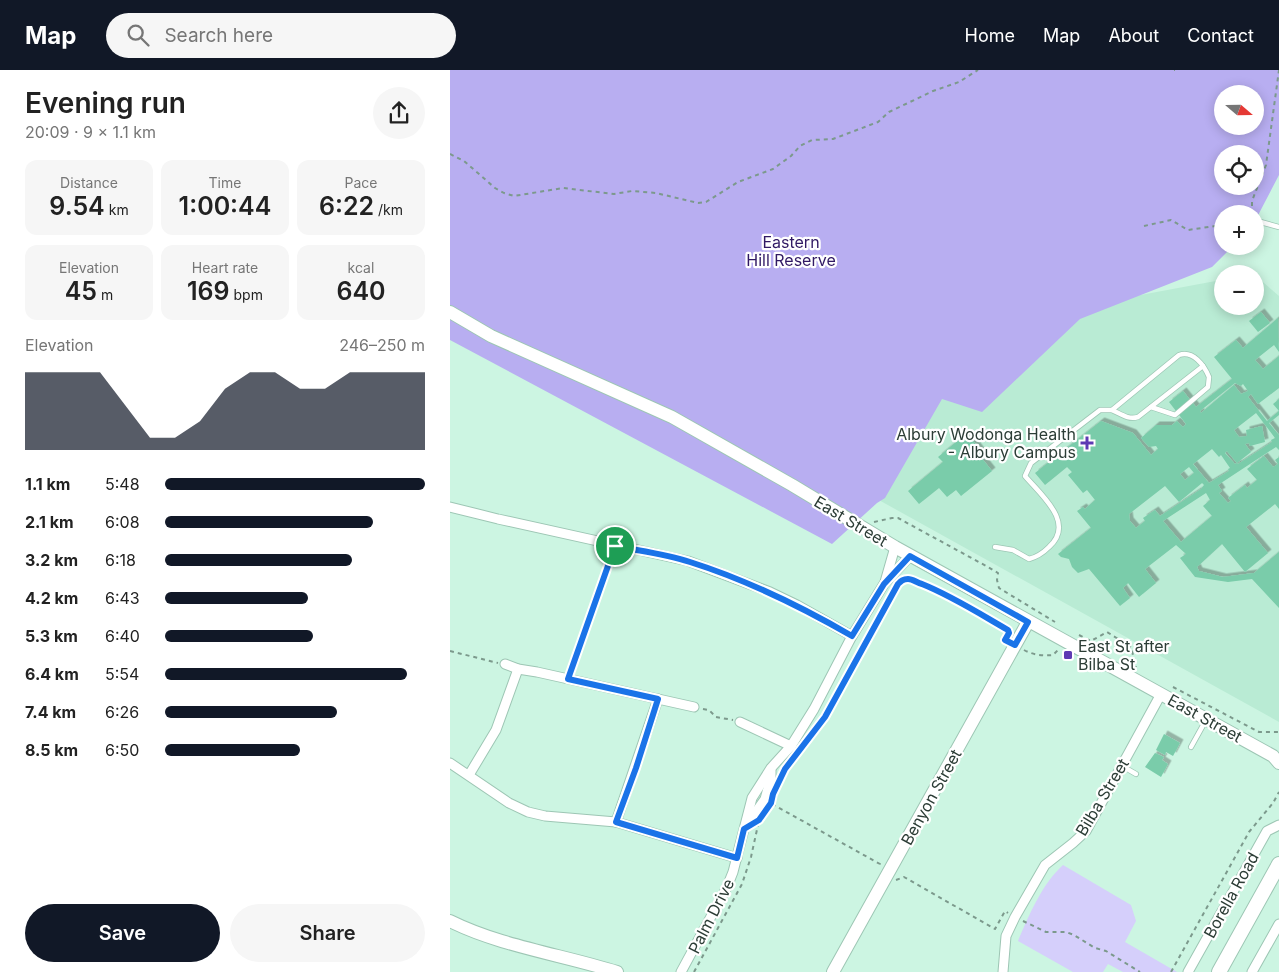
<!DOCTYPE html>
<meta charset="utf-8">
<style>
body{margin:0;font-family:Inter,sans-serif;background:#f6f6f6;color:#222;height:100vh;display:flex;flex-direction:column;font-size:19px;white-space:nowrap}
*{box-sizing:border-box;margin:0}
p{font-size:16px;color:#767676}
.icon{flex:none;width:28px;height:28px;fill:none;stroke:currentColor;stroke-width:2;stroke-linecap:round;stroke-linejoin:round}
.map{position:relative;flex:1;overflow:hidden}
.side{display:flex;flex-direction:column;background:#fff;width:450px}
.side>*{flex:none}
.needle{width:32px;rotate:110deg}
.tools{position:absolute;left:764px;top:15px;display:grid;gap:10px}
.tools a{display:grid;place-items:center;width:50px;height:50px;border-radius:50%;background:#fff;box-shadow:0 2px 12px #0003;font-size:25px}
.pin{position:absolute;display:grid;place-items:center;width:42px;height:42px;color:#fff;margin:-21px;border:2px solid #fff;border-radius:50%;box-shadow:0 1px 5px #0007}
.round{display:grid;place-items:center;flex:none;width:52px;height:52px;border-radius:26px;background:#f6f6f6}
.summary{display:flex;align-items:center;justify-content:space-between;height:85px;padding:0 25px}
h1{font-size:28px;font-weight:600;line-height:38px}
.metrics{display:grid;grid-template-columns:repeat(3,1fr);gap:8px;height:85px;padding:5px 25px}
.metrics div{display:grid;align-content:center;border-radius:12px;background:#f6f6f6;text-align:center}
.metrics b{font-size:25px;font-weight:600}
.metrics small{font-size:14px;font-weight:400}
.metrics p{font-size:14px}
.chart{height:140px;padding:10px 25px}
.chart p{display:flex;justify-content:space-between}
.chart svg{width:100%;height:90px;margin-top:5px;fill:#111827;opacity:.7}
.button{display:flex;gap:10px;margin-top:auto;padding:10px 25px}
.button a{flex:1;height:58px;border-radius:30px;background:#111827;color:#fff;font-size:20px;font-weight:600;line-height:58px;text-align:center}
.button a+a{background:#f6f6f6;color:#222}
ul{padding:0 25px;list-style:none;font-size:16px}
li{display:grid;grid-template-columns:80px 60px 1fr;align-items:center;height:38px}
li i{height:12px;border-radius:6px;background:#111827}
header{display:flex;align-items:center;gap:30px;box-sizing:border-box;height:70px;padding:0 25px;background:#111827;color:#fff}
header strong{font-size:24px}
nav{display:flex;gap:28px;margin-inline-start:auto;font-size:18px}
.search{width:350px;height:45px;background:#f6f6f6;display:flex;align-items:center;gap:12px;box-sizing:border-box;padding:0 18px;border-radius:28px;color:#767676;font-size:19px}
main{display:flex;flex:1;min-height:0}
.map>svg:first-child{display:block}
.built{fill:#b9ebd4}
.green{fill:#d5cffb}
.forest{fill:#b8aef1;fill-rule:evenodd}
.building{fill:#7accaa;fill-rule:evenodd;filter:url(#shadow)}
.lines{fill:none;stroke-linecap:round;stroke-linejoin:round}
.lane-casing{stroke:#9dc6b4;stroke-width:6}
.street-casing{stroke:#9dc6b4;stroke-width:11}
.secondary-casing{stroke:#9dc6b4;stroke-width:14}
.primary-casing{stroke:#9dc6b4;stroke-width:16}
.path{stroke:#7c998c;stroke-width:2;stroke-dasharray:4 4;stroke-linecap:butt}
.lane{stroke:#fff;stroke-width:4.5}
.street{stroke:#fff;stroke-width:9}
.secondary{stroke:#fff;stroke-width:12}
.primary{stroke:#fff;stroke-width:14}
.route-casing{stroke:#fff;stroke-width:10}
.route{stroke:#1a73e8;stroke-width:6}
.poi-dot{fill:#5e3ab3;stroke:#fff;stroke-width:2}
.labels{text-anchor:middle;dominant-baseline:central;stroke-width:4.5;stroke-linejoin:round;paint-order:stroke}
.park-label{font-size:16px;fill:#301964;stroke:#fff}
.poi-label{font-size:16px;fill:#2c3d36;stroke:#fff;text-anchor:end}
.street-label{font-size:16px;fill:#2c3d36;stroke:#fff}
</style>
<header>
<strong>Map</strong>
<div class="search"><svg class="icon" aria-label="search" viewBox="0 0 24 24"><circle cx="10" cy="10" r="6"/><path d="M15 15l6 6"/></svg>Search here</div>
<nav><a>Home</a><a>Map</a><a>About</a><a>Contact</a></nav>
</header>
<main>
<section class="side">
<div class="summary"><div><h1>Evening run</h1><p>20:09 · 9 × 1.1 km</p></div><a class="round"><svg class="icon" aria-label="share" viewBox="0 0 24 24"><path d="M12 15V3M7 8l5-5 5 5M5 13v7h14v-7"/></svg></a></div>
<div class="metrics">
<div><p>Distance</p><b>9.54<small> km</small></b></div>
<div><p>Time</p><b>1:00:44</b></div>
<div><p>Pace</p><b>6:22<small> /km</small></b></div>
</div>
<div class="metrics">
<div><p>Elevation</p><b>45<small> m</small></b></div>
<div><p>Heart rate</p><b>169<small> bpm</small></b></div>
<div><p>kcal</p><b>640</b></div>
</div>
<div class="chart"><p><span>Elevation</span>246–250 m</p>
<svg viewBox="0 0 160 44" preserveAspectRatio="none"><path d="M0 44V6L10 6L20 6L30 6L40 22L50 38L60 38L70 30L80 14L90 6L100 6L110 14L120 14L130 6L140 6L150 6L160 6V44z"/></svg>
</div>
<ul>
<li><b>1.1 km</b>5:48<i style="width:100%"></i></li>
<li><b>2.1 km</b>6:08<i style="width:80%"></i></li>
<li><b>3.2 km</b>6:18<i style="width:72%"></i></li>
<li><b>4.2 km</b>6:43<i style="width:55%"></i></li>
<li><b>5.3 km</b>6:40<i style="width:57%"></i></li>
<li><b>6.4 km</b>5:54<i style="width:93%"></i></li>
<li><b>7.4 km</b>6:26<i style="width:66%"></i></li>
<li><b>8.5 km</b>6:50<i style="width:52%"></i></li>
</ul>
<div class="button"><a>Save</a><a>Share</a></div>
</section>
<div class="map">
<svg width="829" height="902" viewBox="0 0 829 902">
<defs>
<filter id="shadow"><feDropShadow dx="3.5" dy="-3.5" stdDeviation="0" flood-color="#0004"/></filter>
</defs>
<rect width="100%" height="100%" fill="#ccf5e2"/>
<polygon class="built" points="558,168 669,229 771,210 772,208 772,236 805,236 805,205 829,226 829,652 418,424"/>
<path class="green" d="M613 795 681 835 686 851 675 872 727 902H673L658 894 653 902H623L568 871C579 845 592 814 613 795Z"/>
<path class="forest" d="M0 0H829V105L805 151V144H772V176H783L762 197 630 249 532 342 492 329 435 428 427 433 382 474 0 270ZM772 24H805V56H772ZM772 84H805V116H772Z"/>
<g class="building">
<polygon points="811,242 820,253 808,262 799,251"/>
<path d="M828 248 829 282 824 275 805 290 813 299 829 286V318L808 334 801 324 798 327 817 351 829 341 823 334 829 329V345L819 353 829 365V380L826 377 768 415 772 421 769 423 778 433 781 431 778 428 795 415 797 418 807 410 797 399 814 386 823 397 828 394 825 390 829 387V439L825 434 796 457 818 483 795 502 772 474 747 497 749 501 773 507 804 503 829 482V538L802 509 778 512 745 507 730 488 736 484 726 475 695 499 706 513 689 527 678 513 673 518 680 528 670 536 639 499 628 503 622 497 619 489 611 487 608 484 641 458 627 441 633 437 635 439 645 430 637 420 633 423 618 405 622 402 617 397 595 415 585 403 651 351 683 363 701 385 708 379 706 376 699 377 691 368 706 355H722L727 351 733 357 736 354 719 332 733 321 746 337 782 309 764 287 786 270 793 278ZM785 313 791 316 793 314 798 321 791 324 784 315 751 343 750 341ZM806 343 825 368 821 370 822 372 788 394 787 393 785 394 775 383 777 381 787 393 801 382 795 374 799 373 800 376 815 372 812 356 796 360 797 366 789 367 784 360ZM762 379 769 387 771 385 780 398 778 399 779 401 759 413 743 394ZM739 397 744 403 735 410 730 404ZM752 413 754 415 751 419 710 446 705 440 693 448 695 451 686 458 680 451 679 444 715 416 729 432ZM756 423 760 430 753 436 762 446 731 472 713 451Z"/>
<polygon points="517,363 533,384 530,386 542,401 511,426 506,420 497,427 489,418 469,434 458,421 493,392 488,387"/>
<polygon points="714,664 730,673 723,686 716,682 715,685 706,680"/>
<polygon points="705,683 714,687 712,690 718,694 711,707 695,697"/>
</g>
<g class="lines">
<g class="lane-casing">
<g id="lane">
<polyline points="807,151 829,157"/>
<path d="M662 340C671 344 678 350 688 347L753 296"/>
<path d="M545 477 563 480 579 489C587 487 593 483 599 477 626 453 591 425 575 406L581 393 650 340H662L729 285C743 280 754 295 759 307L758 317 725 345 701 337"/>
<polyline points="741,677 756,650"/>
<polyline points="672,696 686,704"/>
</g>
</g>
<g class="street-casing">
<g id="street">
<polyline points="0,437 48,449 238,491 320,522 347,535 402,566"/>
<polyline points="435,512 445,477"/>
<polyline points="55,594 68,599 87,602 244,637"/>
<polyline points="290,652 341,676"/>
<polyline points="0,693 59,733 78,742 95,746 166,752 287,788"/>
<polyline points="19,705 46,660 68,599"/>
<polyline points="166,752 208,629"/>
<polyline points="298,753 315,729 321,708 321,700"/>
<polyline points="231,902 277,817 283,802 302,728 321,698 341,676 364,639 402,566 434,514 460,486"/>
<polyline points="553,902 556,866 565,847 595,795 623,773 636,761 711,624"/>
<polyline points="738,902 817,761 829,755"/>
<polyline points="802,902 829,854"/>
</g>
</g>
<g class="secondary-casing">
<g id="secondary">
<polyline points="0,242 41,266 222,347 342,415 445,477 823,686 829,693"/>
<path d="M0 851C50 876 113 885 167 902"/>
<polyline points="383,902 578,552"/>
</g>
</g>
<g class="primary-casing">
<polyline id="primary" points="769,902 829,794"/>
</g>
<g class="path">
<polyline points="724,0 725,0"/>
<polyline points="0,84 14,91 45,118 54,123 64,126 113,118 164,124 182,121 206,123 248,133 256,132 288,112 323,99 341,86 350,76 362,70 383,69 428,52 439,42 483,21 509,12 528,0"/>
<polyline points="802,144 802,131 816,95 829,0"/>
<polyline points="694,156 721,150 738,160 772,155"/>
<polyline points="424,452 442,448 448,448 538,497 548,503 547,510 549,518 605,552"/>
<polyline points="629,565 641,571 657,562 681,577 686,597"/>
<path d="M574 580C583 585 593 586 603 585L608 580"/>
<polyline points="0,581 48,593"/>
<polyline points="121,601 163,482"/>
<polyline points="723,617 809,662 829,662"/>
<polyline points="253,639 259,640 266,647 283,650"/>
<polyline points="353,675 375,647 448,514 455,509 481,517 558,560 559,563"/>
<polyline points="331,708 341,690"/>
<polyline points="322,734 430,794 430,796"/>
<polyline points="446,810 454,807 545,859 555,841 558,843"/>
<polyline points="573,851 596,862 616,862 624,865 645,878 656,881 690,902"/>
<polyline points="244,902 292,814 301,787 308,755"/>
<polyline points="721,902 799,762 823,733 829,722"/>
</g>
<use href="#lane" class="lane"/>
<use href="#street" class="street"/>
<use href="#secondary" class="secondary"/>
<use href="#primary" class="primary"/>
</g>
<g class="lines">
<g class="route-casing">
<path id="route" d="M165 476C190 481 216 484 240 492 297 510 350 536 402 566L434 514 460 486 578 552 565 575 555 570 559 563 558 560C530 544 502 526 472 514 467 513 463 509 458 509 453 509 451 511 448 514L375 647 335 699 323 724 321 733 309 750 294 759 287 788 166 752 186 698 208 629 118 609Z"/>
</g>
<use href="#route" class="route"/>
</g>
<g class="poi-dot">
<path d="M634.5 365.5h5v5h5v5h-5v5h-5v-5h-5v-5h5z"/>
<rect x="613" y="580" width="10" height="10" rx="2.5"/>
</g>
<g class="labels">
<g class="park-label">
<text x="341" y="172">Eastern<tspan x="341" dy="18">Hill Reserve</tspan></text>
</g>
<g class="poi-label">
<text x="626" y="364">Albury Wodonga Health<tspan x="626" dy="18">- Albury Campus</tspan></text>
<text x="628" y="576" text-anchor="start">East St after<tspan x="628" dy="18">Bilba St</tspan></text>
</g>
<g class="street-label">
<text transform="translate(401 451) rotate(31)">East Street</text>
<text transform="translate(755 648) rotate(29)">East Street</text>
<text transform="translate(481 727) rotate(-61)">Benyon Street</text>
<text transform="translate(652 727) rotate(-59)">Bilba Street</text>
<text transform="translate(781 825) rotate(-61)">Borella Road</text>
<text transform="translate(261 846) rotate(-63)">Palm Drive</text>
</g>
</g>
</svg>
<div class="tools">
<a><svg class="needle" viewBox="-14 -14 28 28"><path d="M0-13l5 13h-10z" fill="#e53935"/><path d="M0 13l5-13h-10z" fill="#767676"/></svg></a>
<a><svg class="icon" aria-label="locate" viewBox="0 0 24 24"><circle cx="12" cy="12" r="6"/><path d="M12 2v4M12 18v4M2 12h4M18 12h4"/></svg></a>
<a>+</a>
<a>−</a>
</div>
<div class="pin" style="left:165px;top:476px;background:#1e9e55"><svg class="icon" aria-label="arrive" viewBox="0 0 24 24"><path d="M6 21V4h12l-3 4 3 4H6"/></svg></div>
</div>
</main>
